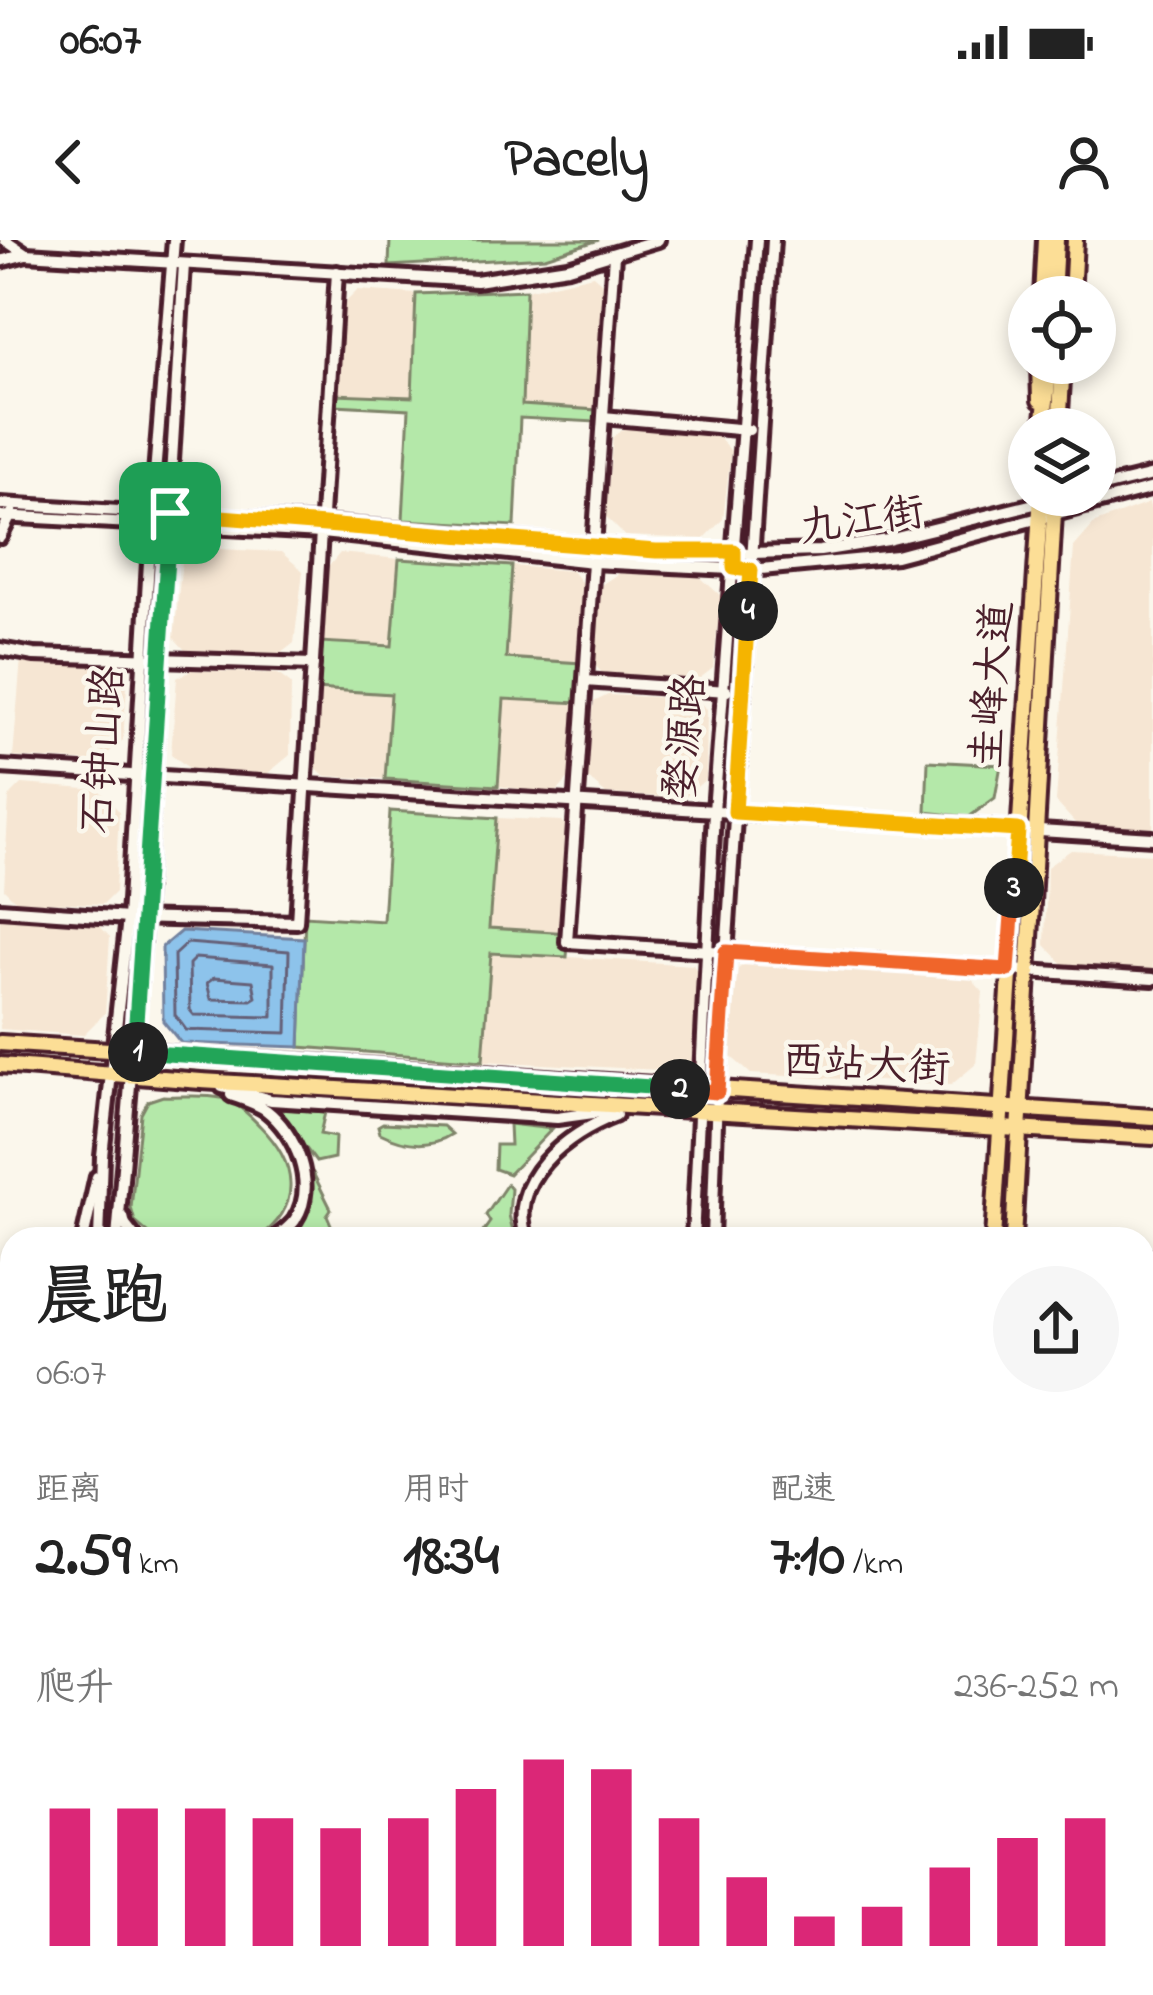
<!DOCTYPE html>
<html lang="zh">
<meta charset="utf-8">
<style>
body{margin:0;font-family:"Indie Flower","LXGW WenKai TC",sans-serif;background:#f6f6f6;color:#222;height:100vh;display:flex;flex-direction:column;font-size:45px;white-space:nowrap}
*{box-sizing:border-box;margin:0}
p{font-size:39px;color:#767676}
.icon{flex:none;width:66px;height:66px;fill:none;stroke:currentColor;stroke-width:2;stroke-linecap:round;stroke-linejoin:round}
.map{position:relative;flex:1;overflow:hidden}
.sheet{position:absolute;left:0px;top:987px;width:1155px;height:768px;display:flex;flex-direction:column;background:#fff;border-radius:36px 36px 0 0;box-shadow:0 6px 18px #0003}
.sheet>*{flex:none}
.tools{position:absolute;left:1008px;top:36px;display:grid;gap:24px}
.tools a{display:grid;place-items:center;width:108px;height:108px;border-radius:50%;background:#fff;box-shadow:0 6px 18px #0003;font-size:60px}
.pin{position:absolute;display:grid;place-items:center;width:102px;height:102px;color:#fff;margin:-51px;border-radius:24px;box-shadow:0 6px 18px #0006}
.km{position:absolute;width:60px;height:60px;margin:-30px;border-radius:50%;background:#222;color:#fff;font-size:33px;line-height:60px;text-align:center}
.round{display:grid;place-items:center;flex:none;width:126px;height:126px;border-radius:63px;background:#f6f6f6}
.head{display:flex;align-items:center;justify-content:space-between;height:204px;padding:0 36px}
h1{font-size:66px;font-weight:700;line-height:90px}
.stats{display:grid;grid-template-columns:repeat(3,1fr);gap:18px;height:204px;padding:12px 36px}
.stats div{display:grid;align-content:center}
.stats b{font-size:60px;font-weight:700}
.stats small{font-size:33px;font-weight:400}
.stats p{font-size:33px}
.chart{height:336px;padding:24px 36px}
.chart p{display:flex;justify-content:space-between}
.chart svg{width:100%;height:216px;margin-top:12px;stroke:#db2777;stroke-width:6}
.status{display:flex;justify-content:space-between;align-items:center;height:84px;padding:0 60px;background:#fff;direction:ltr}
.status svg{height:33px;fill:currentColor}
header{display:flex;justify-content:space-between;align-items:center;height:156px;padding:0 36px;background:#fff;font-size:54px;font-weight:700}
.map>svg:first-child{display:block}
.built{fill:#f6e6d3}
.green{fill:#b4e8a9;stroke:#7f846a;stroke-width:3}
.water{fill:#8dc3eb;stroke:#72819e;stroke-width:3}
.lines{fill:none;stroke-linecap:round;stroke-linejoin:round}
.shore{stroke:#656178;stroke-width:3}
.minor-casing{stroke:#4a1f2b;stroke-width:20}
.major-casing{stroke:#4a1f2b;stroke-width:22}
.minor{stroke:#fbf7ec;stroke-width:10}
.major{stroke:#fcde96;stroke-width:14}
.rail-casing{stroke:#4a1f2b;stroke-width:8}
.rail{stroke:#fbf7ec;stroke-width:3;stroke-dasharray:9;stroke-linecap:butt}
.split-1-casing{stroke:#fff;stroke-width:24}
.split-2-casing{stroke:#fff;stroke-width:24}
.split-3-casing{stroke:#fff;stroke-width:24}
.split-4-casing{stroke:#fff;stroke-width:24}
.split-5-casing{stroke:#fff;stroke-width:24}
.split-1{stroke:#22a559;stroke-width:15}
.split-2{stroke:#22a559;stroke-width:15}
.split-3{stroke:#f0652b;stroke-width:15}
.split-4{stroke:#f5b400;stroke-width:15}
.split-5{stroke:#f5b400;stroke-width:15}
.labels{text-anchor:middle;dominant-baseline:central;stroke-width:9;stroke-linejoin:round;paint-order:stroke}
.street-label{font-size:42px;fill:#4a1f2b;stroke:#fbf7ec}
</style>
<div class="status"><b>06:07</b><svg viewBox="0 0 49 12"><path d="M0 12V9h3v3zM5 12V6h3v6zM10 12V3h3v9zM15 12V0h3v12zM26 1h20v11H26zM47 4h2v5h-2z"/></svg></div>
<header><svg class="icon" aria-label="back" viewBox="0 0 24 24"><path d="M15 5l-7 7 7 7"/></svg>Pacely<svg class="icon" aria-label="person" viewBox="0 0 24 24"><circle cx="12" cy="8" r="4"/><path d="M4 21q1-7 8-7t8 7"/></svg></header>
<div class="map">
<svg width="1153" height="1755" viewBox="0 0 1153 1755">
<rect width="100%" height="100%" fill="#fbf7ec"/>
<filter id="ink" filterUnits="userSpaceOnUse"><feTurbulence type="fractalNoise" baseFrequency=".00833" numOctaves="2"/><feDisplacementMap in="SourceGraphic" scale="24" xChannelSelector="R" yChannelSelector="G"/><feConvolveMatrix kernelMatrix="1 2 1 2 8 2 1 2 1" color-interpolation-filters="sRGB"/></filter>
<g filter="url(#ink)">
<g class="built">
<polygon points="593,35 608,48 597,170 522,166 526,50"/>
<polygon points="358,50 416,54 412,158 335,154 340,68"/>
<polygon points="625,188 716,195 731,211 723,279 704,299 625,296 605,276 613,197"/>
<polygon points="1149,263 1153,277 1153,590 1076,584 1056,562 1074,307 1095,283"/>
<polygon points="200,308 281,312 303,331 294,403 280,414 186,411 174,398 182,320"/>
<polygon points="340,313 399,319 392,407 320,402 325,331"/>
<polygon points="512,326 572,331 584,346 581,423 506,418"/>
<polygon points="619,333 700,337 721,356 713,428 699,439 605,436 593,423 601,345"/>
<polygon points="21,418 121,424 128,432 123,500 98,522 13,517"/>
<polygon points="191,430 278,434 291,444 290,515 267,534 190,529 171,514 177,438"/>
<polygon points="316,449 391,454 385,539 325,536 309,521"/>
<polygon points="608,455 695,459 707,469 706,539 684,558 606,554 587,538 594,462"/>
<polygon points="504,458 579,463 573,534 555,554 498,546"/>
<polygon points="22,544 99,550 119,571 115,652 103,664 16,661 4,649 9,557"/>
<polygon points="497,578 562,581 576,598 569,693 489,688"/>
<polygon points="1071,610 1153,614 1153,733 1067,728 1045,705 1047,627"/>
<polygon points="0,674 93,679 110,697 105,773 83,795 0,789"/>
<polygon points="491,712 693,725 705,742 703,811 679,831 483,821"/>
<polygon points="750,720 966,733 983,752 976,824 951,845 751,834 728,814 738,729"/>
<polygon points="0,1265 12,1266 12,1393 0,1393"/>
<polygon points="0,1395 12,1396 12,1532 0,1530"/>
<polygon points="1143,1485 1153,1486 1153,1576 1143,1577"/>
<polygon points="0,1571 12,1571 12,1743 28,1743 28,1755 0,1755"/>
<polygon points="682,1743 924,1743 923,1755 681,1755"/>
</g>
<g class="green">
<polygon points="390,0 599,0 545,17 389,26"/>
<polygon points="526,50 522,165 597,170 596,182 520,178 515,286 403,280 409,169 335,165 335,154 412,157 416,54"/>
<polygon points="399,319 512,326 506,418 581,423 579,463 504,459 498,546 385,539 391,454 316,449 320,402 392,406"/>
<polygon points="928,521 1001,525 995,558 969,577 926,572"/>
<polygon points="390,571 497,578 489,688 569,693 567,717 491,713 483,821 300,807 305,676 383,681"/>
<path d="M163 856C182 857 203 854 221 858 237 862 249 875 260 886 296 922 305 966 257 999H155L135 982 131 968 141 874 148 861Z"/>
<polygon points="285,869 325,872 320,894 335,897 334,918 316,922 280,873"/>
<path d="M383 883 443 886 452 894C429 909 404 905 380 893L378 886Z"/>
<polygon points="509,884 552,889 509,934 495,929 496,905 510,905"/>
<polygon points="314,935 331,969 327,975 337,999 295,999 303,982"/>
<polygon points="507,944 511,949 509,975 515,999 478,999 490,982 486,975"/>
</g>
<polygon class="water" points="181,691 304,698 300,807 181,803 163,781 162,707"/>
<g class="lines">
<g class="shore">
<polygon points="187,703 289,711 287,793 186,790 175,775 174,715"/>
<polygon points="195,718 273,724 273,777 194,775 190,770 189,724"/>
<polygon points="214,738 253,741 256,757 251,760 211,759 207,743"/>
</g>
<g class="minor-casing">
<g id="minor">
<polyline points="26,14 476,41 568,27 658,0"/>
<polyline points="614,15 567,702 1153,739"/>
<polyline points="0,21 26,14 5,0"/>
<polyline points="603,177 749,190"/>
<polyline points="1095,249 1153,235"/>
<polyline points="0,264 323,283 656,311 752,313 820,311 888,300 1071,255"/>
<polyline points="0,276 322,293 593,322 751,330 896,316 1153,248"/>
<polyline points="0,297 12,273"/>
<polyline points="0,409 34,415 313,424"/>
<polyline points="585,441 727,451"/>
<polyline points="0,527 1153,598"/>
<polyline points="0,669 128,678 297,682 337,32"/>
<polyline points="222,847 271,860 557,878 615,870"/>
<path d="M231 855C242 859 256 863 266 870 296 893 318 945 295 980 290 987 281 993 275 999"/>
<polyline points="123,977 125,985 136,999"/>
<polyline points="83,999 97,937"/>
<polyline points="99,999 102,916 128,678 152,271 174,0"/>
<polyline points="117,999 144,679 184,24"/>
<path d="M527 999C505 941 567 893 616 875"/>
<polyline points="693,999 714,571 757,0"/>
<polyline points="712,999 717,852 773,0"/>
<polyline points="861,999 885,999"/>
<polyline points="1143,1016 1153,1017"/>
<polyline points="0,1050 12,1050"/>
<polyline points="1143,1117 1153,1117"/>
<polyline points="0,1213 12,1214"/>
<polyline points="1143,1621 1153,1620"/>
<polyline points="40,1743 42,1755"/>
<polyline points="207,1743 221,1755"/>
<polyline points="602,1743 626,1755"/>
<polyline points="895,1743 947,1748"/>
<polyline points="50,1755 51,1743"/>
<polyline points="72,1755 72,1743"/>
<polyline points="95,1755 118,1743"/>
<polyline points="508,1755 533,1743"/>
<polyline points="645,1755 646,1743"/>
<polyline points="664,1755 665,1743"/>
<polyline points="678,1755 679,1743"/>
</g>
</g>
<g class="major-casing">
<g id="major">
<polyline points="1042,57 1045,0"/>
<polyline points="1053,57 1056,0"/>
<polyline points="1072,57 1075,0"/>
<polyline points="1039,123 1040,160"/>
<polyline points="1043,189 1050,123"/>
<polyline points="1059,189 1063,123"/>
<polyline points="0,803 1153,877"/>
<polyline points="0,825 201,841 1153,897"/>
<polyline points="993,999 1041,255"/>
<polyline points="1013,999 1055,255"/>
<polyline points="946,1755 947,1743"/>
<polyline points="964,1755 964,1743"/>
</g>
</g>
<use href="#minor" class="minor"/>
<use href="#major" class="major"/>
<g class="rail-casing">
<g id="rail">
<polyline points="0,1313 12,1314"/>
<polyline points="1143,1393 1153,1394"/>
<polyline points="0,1474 12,1475"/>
<polyline points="1143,1531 1153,1531"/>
</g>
</g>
<use href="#rail" class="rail"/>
</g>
</g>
<g class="lines" filter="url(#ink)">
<g class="split-1-casing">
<polyline id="split-1" points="138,812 134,812 170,273"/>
</g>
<g class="split-2-casing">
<polyline id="split-2" points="138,812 680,849"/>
</g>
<g class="split-3-casing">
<polyline id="split-3" points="680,849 717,852 726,712 1008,730 1014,648"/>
</g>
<g class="split-4-casing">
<polyline id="split-4" points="748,371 735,572 1018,590 1014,648"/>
</g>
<g class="split-5-casing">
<polyline id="split-5" points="170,273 656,311 734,311 734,328 751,330 748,371"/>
</g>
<use href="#split-1" class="split-1"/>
<use href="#split-2" class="split-2"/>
<use href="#split-3" class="split-3"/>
<use href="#split-4" class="split-4"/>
<use href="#split-5" class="split-5"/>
</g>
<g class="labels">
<g class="street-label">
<text transform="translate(862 282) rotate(-8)">九江街</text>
<text transform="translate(994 445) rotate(-86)">圭峰大道</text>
<text transform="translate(687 497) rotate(-85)">婺源路</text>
<text transform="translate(105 510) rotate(-86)">石钟山路</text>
<text transform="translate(866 827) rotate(3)">西站大街</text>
</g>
</g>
</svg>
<div class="tools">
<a><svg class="icon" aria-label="locate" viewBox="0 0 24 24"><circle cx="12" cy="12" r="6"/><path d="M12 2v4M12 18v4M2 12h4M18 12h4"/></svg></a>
<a><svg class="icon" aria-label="layers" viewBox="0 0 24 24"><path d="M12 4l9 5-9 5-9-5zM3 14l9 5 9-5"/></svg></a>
</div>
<div class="pin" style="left:170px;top:273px;background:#1e9e55"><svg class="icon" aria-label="arrive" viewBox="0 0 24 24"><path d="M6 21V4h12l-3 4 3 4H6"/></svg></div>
<b class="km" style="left:138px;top:812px">1</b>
<b class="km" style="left:680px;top:849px">2</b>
<b class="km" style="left:1014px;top:648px">3</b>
<b class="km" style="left:748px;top:371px">4</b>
<section class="sheet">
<div class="head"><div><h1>晨跑</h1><p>06:07</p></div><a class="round"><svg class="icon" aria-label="share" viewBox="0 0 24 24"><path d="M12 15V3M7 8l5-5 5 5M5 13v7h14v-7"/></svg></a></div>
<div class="stats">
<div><p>距离</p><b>2.59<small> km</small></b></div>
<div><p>用时</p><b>18:34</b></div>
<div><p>配速</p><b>7:10<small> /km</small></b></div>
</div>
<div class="chart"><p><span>爬升</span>236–252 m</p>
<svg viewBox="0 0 160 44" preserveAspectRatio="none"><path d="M5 44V16M15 44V16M25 44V16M35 44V18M45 44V20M55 44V18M65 44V12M75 44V6M85 44V8M95 44V18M105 44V30M115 44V38M125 44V36M135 44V28M145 44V22M155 44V18"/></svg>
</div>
</section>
</div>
